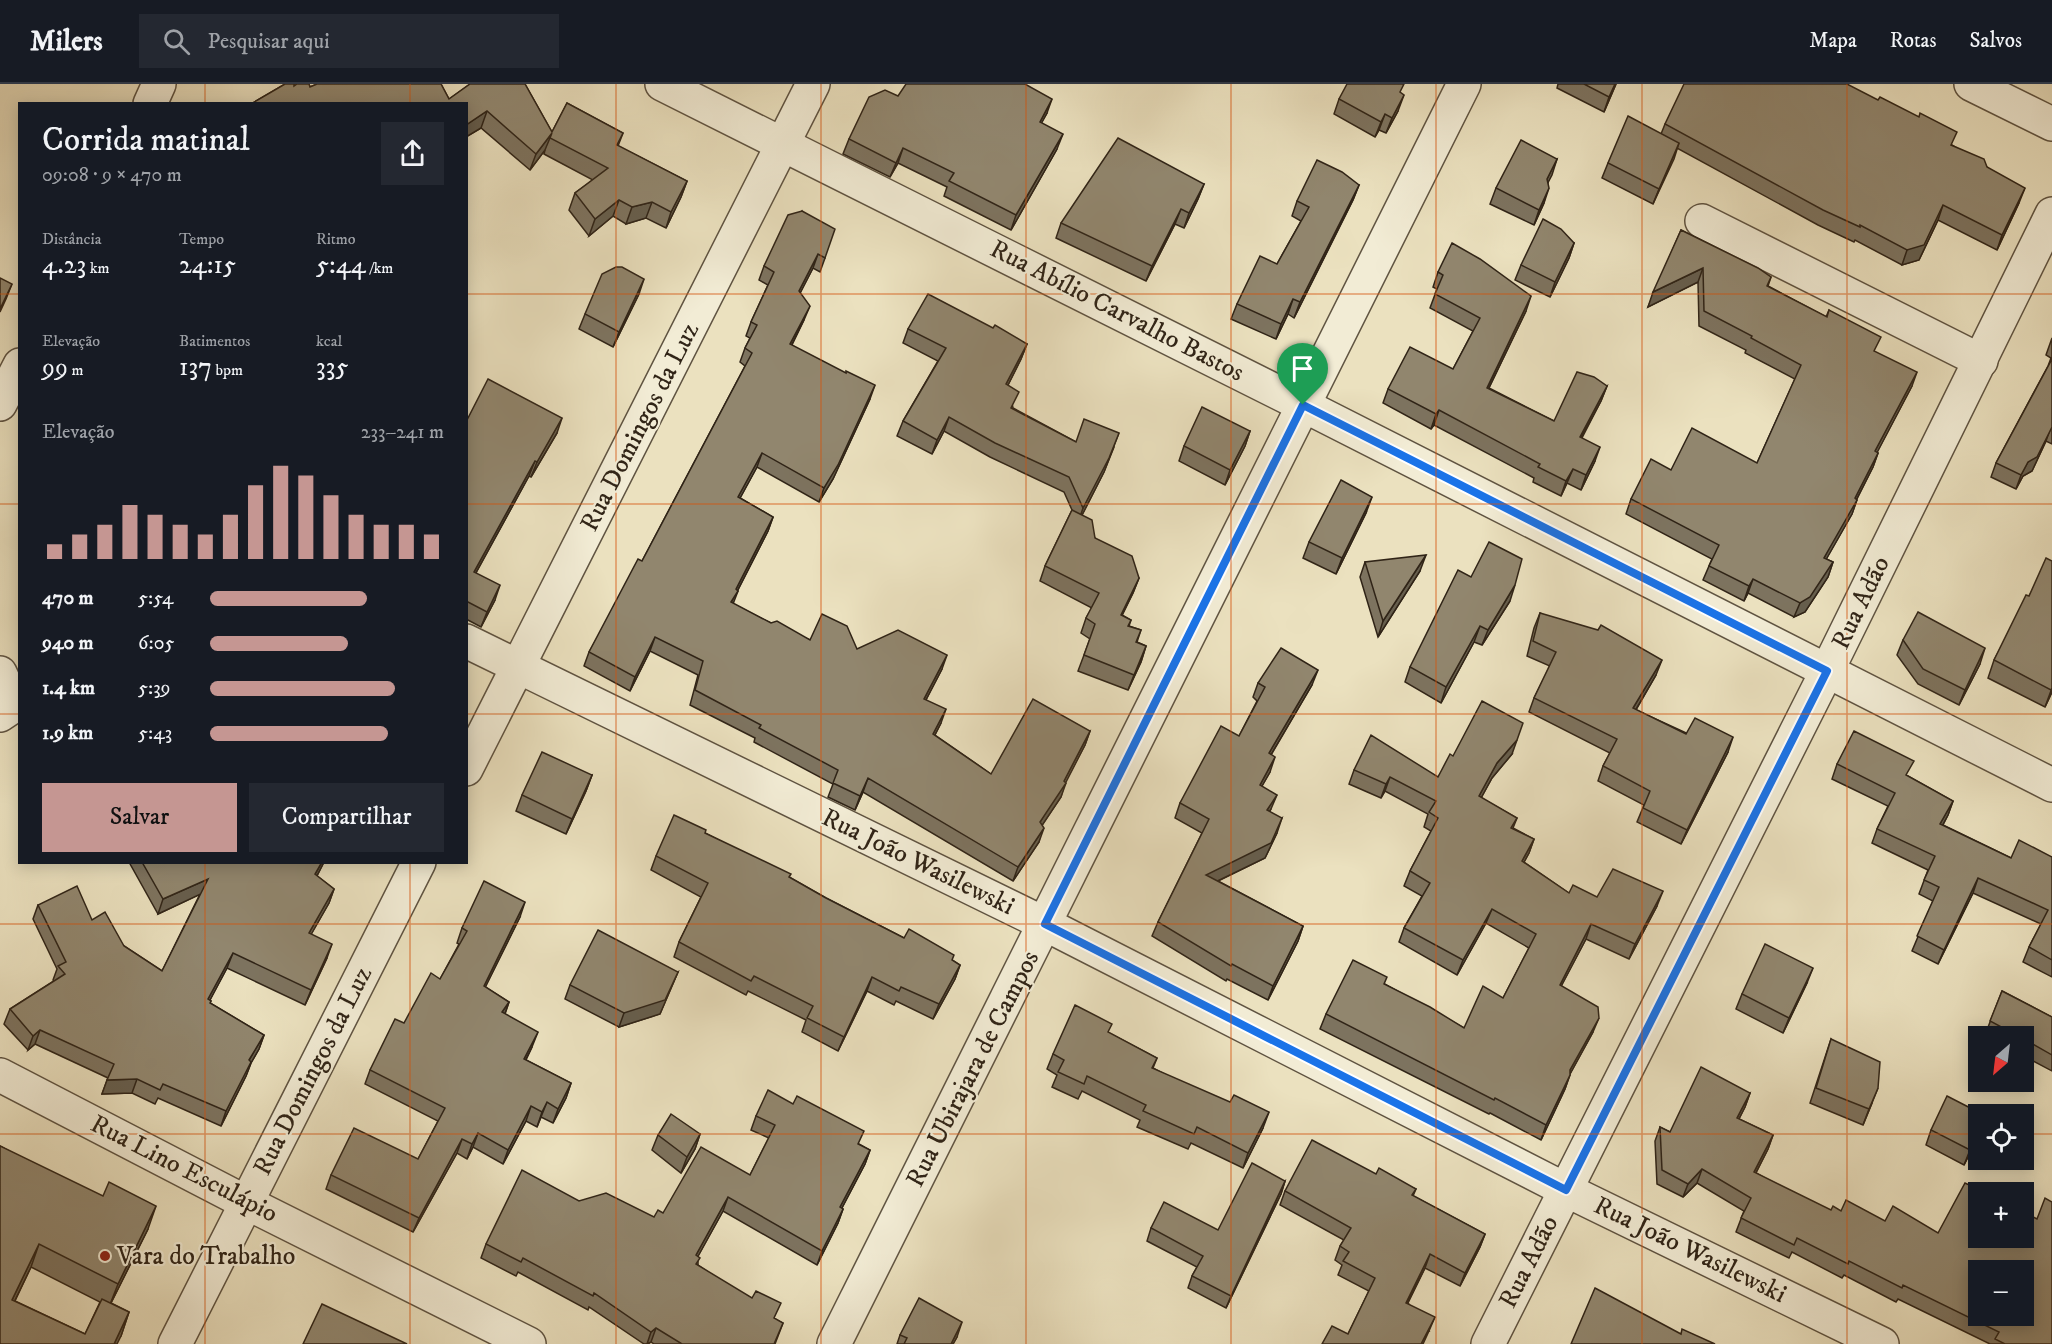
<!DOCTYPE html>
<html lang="pt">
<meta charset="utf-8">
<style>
body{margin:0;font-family:"IM FELL DW Pica",serif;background:#242831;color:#f1f3f6;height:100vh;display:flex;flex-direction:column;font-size:22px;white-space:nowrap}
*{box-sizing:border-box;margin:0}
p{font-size:20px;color:#9ea1a6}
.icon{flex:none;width:33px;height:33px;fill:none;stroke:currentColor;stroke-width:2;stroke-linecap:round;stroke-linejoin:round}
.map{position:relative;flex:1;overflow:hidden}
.sheet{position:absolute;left:18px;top:18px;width:450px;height:762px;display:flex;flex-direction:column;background:#171b24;border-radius:0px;box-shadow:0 3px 15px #0003}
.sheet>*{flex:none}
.needle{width:39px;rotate:208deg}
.controls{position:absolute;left:1968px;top:942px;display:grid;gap:12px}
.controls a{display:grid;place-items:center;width:66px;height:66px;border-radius:0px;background:#171b24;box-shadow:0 3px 15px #0003;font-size:30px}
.pin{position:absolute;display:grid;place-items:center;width:51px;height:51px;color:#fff;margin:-62px -26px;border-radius:50% 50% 50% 0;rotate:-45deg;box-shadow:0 0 6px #0007}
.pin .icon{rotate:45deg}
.round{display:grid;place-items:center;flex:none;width:63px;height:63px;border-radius:0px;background:#242831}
.headline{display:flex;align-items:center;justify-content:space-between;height:102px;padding:0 24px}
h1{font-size:33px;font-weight:600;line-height:45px}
.figures{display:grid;grid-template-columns:repeat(3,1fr);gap:9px;height:102px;padding:6px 24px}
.figures div{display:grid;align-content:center}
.figures b{font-size:26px;font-weight:600}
.figures small{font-size:16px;font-weight:400}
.figures p{font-size:16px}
.chart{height:168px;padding:12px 24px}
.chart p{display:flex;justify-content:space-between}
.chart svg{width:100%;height:108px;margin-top:6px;stroke:#c59692;stroke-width:6}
.action{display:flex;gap:12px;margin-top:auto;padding:12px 24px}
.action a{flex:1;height:69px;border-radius:0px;background:#c59692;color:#111;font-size:24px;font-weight:600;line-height:69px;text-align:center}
.action a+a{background:#242831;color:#f1f3f6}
ul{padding:0 24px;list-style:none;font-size:20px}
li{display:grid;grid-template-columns:96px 72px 1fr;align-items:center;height:45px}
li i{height:15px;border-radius:8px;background:#c59692}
header{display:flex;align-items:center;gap:36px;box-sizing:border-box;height:84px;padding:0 30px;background:#171b24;border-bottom:2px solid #363941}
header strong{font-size:28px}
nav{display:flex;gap:33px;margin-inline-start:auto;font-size:21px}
.search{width:420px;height:54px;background:#242831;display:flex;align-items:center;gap:15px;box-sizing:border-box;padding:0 21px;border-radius:0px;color:#9ea1a6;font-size:22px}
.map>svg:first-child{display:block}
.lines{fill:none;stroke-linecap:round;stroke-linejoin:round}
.minor-casing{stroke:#5f5341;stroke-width:36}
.minor{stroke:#f2ecd5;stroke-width:33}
.wall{fill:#7d735f;stroke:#302417;stroke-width:1.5;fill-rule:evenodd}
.shaded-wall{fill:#665e4d;stroke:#302417;stroke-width:1.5}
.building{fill:#91866e;stroke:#302417;stroke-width:1.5;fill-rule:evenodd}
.route-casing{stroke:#fff;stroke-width:12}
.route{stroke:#1a73e8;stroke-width:8}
.grid{fill:none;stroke:#d6540d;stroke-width:1.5;stroke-opacity:0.55}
.poi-dot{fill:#8f2418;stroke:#f2ecd5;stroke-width:2}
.labels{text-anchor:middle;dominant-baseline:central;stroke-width:4.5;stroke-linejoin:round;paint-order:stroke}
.street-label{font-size:26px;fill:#302417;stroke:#f2ecd5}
.poi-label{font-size:26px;fill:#302417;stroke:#f2ecd5;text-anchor:start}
</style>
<header>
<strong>Milers</strong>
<div class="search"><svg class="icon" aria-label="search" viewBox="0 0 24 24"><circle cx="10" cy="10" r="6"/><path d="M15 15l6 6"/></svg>Pesquisar aqui</div>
<nav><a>Mapa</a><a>Rotas</a><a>Salvos</a></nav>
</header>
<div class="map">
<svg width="2052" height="1260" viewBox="0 0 2052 1260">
<rect width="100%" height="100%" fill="#ebe1bf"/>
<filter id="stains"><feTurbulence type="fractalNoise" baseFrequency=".00333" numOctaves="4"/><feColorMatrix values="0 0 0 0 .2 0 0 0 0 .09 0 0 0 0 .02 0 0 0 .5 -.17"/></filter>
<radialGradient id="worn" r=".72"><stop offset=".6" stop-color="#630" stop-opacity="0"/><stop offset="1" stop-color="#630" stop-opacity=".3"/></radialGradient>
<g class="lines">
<g class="minor-casing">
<g id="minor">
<polyline points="662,0 1303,321 2052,701"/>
<polyline points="1971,0 2052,40"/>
<polyline points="150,20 159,0"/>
<polyline points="1702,137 1981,277"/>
<polyline points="0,320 20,281"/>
<polyline points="466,557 1045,840 1566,1106 1882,1260"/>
<polyline points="0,589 15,621 0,631"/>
<polyline points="466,685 813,0"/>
<polyline points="0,991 247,1119 529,1260"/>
<polyline points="175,1260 419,778"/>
<polyline points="834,1260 1464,0"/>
<polyline points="1488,1260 1827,587 2052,130"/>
</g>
</g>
<use href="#minor" class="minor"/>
</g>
<g class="wall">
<polygon points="285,0 294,0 294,2 297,0 309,0 310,3 317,0 441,0 449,15 470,0 525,0 552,48 567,19 623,49 618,62 687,97 681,113 666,144 646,134 626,140 613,132 589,152 569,126 575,109 593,96 544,70 545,66 530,86 481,44 466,53 466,20 251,20"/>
<polygon points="1558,0 1616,0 1604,28 1557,4"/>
<polygon points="898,12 1047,29 1041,39 1057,65 1011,146 944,112 947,103 898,79 890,93 843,70 849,55"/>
<polygon points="1339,15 1398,27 1386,49 1379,46 1375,53 1334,30"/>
<polygon points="1665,40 1952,61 1987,83 2019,119 1997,166 1938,136 1919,176 1902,181 1855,156 1854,158 1818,141 1677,64 1653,120 1602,94 1608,79 1661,50"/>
<polygon points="1557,75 1548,98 1544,119 1534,141 1490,120 1496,104"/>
<polygon points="1204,100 1198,115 1184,144 1175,140 1146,197 1056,154 1061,139"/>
<polygon points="1359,101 1353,116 1294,234 1288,230 1276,255 1231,235 1237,220 1277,180 1301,137 1292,132 1297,117"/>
<polygon points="802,127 825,174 820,188 813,184 800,209 804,236 792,261 870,315 833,395 819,418 757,383 740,414 773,433 768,447 738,506 738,507 733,520 771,539 810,556 857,565 942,585 926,616 941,639 935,651 991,690 1090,647 1085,661 1065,698 1061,713 1042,741 1039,758 1013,797 863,708 855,726 828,713 833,700 754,658 755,654 690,621 698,591 650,567 630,607 584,582 589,568 642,477 745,282 740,278 745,264 750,254 746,252 751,238 768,201 759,196 764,182"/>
<polygon points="1681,146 1771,193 1768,202 1826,233 1829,226 1912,302 1877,368 1878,369 1873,383 1857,415 1852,430 1826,475 1833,478 1828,493 1805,528 1794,533 1748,509 1744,517 1703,496 1712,475 1626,430 1631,415 1671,386 1757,379 1795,295 1745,269 1746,266 1699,242 1698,198 1648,223"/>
<polygon points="1574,159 1569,174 1550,213 1515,196 1521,181"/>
<polygon points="1438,188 1526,227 1489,304 1554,337 1607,302 1601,317 1582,354 1595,377 1581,406 1567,399 1561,412 1533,398 1534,394 1434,341 1431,345 1383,319 1388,305 1453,285 1473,247 1430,224 1437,205 1433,203"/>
<polygon points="639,210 613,263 579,245 585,230"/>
<polygon points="993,244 1027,260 1021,275 1008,301 1013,324 1076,358 1114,363 1104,388 1082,431 1095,454 1139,494 1133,509 1122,531 1131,536 1129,542 1141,546 1137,558 1146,562 1141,578 1128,606 1078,587 1090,555 1081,549 1086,534 1092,524 1040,497 1045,482 1072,426 1064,408 990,373 944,347 932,370 897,352 903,337 938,277 903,259 908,245"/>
<polygon points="2052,254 2052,360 2046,357 2032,387 2023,392 2016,405 1991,393 1996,379 2048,282 2051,274 2046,271"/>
<polygon points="466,338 557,349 531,393 529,392 476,489 495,516 481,543 466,535"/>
<polygon points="1250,347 1245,362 1225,401 1179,377 1184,362"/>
<polygon points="1366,429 1336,490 1303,474 1309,458"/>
<polygon points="2052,477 2052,608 2045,623 1988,594 1994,576 2029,512"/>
<polygon points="1365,478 1420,487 1378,553 1360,493"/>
<polygon points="1510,517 1482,561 1474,558 1441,619 1405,598 1410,583"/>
<polygon points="1540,529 1656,591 1636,626 1728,668 1681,760 1637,738 1644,721 1598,697 1603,682 1610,669 1529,628 1534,614 1550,582 1527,572 1534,544"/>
<polygon points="1903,556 1980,580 1959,621 1918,600 1897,571"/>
<polygon points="1258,599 1312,601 1271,671 1270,688 1262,702 1271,725 1270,727 1277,749 1265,774 1218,797 1303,842 1298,857 1268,916 1227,895 1226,897 1152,852 1158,838 1202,749 1175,734 1180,719 1239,652 1257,617 1253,613"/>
<polygon points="1512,670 1492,694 1481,714 1517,734 1513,744 1534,755 1529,769 1524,778 1569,809 1657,822 1629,875 1586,855 1561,902 1593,948 1570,990 1565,1005 1541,1056 1490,1029 1489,1030 1320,945 1326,930 1385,900 1464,944 1503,914 1529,864 1486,839 1457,891 1399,858 1404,844 1422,812 1404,802 1410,787 1431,747 1424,743 1428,730 1385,707 1381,714 1349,700 1354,686 1438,693 1453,672"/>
<polygon points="1837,680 1908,692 1953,717 1948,731 1943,741 2011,774 2052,773 2052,893 2023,878 2029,863 2041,840 1973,809 1938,880 1912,867 1933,817 1919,810 1928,786 1872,759 1877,745 1888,722 1832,695"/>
<polygon points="592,691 586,707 566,750 516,727 522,711"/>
<polygon points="705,749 789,793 826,814 904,854 952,876 960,881 955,895 933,935 896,917 894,921 867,907 838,967 802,948 806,936 748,907 746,911 674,873 679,858 701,813 651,786 656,772"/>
<polygon points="129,778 324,778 317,792 334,805 329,819 311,850 327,874 305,921 227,884 210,916 211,917 210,919 264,951 259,965 251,979 246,992 221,1042 158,1014 155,1020 132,1009 102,1010 108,994 35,960 28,966 4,940 10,925 54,897 53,896 57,885 33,835 38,821 92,836 124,862 162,887 200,810 158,830"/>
<polygon points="520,833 485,903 509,918 505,930 532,963 526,976 571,999 566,1014 553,1039 541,1033 537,1043 526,1037 503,1080 473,1063 467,1075 457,1069 413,1148 326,1105 331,1091 418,1075 438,1037 365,1000 370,986 404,939 440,895 459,860 457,859 462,844"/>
<polygon points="678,888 660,930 619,943 565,915 570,901"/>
<polygon points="1807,899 1783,949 1736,925 1742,910"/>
<polygon points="2002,907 2052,933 2052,987 2024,972 2024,952 1988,952 1985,951"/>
<polygon points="1109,949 1157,974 1153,984 1263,1044 1243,1084 1191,1059 1188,1065 1137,1043 1140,1036 1082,1007 1078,1015 1052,1003 1057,991 1047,985 1053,970"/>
<polygon points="1831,955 1872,1019 1863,1041 1810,1019"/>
<polygon points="1750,1009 1745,1023 1739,1035 1773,1051 1768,1065 1756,1089 2052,1260 1990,1260 1898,1215 1896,1218 1844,1191 1842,1194 1792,1168 1789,1174 1736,1148 1744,1127 1697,1099 1683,1113 1657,1100 1655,1057 1660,1043 1670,1048"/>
<polygon points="1978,1030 1978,1053 1964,1081 1926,1061 1931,1046"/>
<polygon points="756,1032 859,1060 870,1066 865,1080 842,1124 843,1125 838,1139 817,1181 723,1127 698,1172 698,1181 775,1235 783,1239 775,1260 654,1260 651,1258 648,1260 644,1260 589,1223 588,1226 518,1188 516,1192 481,1174 486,1160 579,1117 654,1133 750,1091 769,1054 751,1046"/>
<polygon points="700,1050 695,1065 681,1089 652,1066 658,1051"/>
<path d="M0 1062 148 1145 111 1219 129 1228 121 1252 0 1260ZM31 1183 100 1218 85 1250 15 1217Z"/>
<polygon points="1376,1090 1416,1105 1413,1112 1485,1150 1480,1163 1460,1202 1425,1184 1408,1219 1429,1247 1348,1250 1369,1207 1338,1191 1342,1181 1335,1176 1340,1162 1344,1156 1280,1121 1285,1107"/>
<polygon points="1285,1097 1281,1110 1226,1224 1188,1204 1192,1192 1197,1183 1147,1157 1151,1144 1218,1146"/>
<polygon points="900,1251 957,1253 953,1260 897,1260"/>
</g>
<g class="shaded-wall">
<polygon points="1615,0 1616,0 1604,28 1609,13"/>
<polygon points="1404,11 1398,27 1386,49 1392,34"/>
<polygon points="1052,15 1047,29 1034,53 1040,38"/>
<polygon points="487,27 481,44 466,53 466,41"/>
<polygon points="1385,30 1379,46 1375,53 1381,38"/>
<polygon points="552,49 545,66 530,86 536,70"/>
<polygon points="1063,50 1057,65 1011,146 1016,131"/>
<polygon points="1679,59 1674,75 1653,120 1659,105"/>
<polygon points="903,64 898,79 890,93 896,79"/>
<polygon points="1557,75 1552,91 1542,110 1547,95"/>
<polygon points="687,97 681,113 666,144 671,128"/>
<polygon points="1204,100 1198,115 1184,144 1189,129"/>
<polygon points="1359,101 1353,116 1294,234 1300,218"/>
<polygon points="1549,104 1544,119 1534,141 1539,126"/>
<polygon points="2025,104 2019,119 1997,166 2002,151"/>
<polygon points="619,116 613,132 589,152 595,135"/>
<polygon points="652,118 646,134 626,140 632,123"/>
<polygon points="1943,121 1938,136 1919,176 1902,181 1907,166"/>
<polygon points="1181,125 1175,140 1146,197 1152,182"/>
<polygon points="1574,159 1569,174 1550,213 1555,198"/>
<polygon points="818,170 813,184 794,221 799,207"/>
<polygon points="1703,184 1698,198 1648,223 1653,208"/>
<polygon points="644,195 639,210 613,263 619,248"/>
<polygon points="12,200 6,215 0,228 0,225"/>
<polygon points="1531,212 1526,227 1482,318 1487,304"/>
<polygon points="1293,215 1288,230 1276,255 1281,240"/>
<polygon points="810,222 804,236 785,274 790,260"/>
<polygon points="1027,260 1021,275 1001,315 1006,300"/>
<polygon points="1917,288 1912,302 1870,382 1875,367"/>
<polygon points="875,301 870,315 833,395 819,418 824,404"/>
<polygon points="1607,302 1601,317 1574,367 1580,353"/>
<polygon points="1439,326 1434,341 1431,345 1436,330"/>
<polygon points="949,333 944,347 932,370 937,356"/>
<polygon points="562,334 557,349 531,393 537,378"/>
<polygon points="2051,343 2046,357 2032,387 2023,392 2016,405 2021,391 2028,378"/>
<polygon points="1250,347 1245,362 1225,401 1230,386"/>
<polygon points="1119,349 1104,388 1078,439 1083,424"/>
<polygon points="1600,363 1595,377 1581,406 1586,391"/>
<polygon points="762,369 757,383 733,427 738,413"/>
<polygon points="1878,369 1873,383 1852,424 1857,416 1852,430 1819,488 1824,474"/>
<polygon points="535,377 529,392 468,503 474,488"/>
<polygon points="1573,385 1567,399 1561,412 1566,397"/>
<polygon points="1372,413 1366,429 1336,490 1342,474"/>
<polygon points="773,433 768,447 731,519 736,505"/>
<polygon points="1426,471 1420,487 1378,553 1383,537"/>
<polygon points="1833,478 1828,493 1805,528 1794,533 1800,519"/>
<polygon points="1139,494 1133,509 1115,546 1121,531"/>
<polygon points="1753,495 1748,509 1744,517 1749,502"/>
<polygon points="500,501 495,516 481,543 487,528"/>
<polygon points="1515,501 1510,517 1482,561 1488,546"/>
<polygon points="1480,542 1474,558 1441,619 1446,603"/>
<polygon points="655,553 650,567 630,607 635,593"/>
<polygon points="1146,562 1141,578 1128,606 1134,591"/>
<polygon points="1985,564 1980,580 1959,621 1965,606"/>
<polygon points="947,571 942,585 919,629 924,615"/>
<polygon points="1662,576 1656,591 1628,639 1633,624"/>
<polygon points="1318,586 1312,601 1263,684 1269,669"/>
<polygon points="2052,604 2052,608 2045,623"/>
<polygon points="946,625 941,639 928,664 933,650"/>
<polygon points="1090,647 1085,661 1063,704 1066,699 1061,713 1035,752 1040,738 1064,697"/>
<polygon points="1733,653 1728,668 1681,760 1687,746"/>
<polygon points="1517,656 1512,670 1492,694 1474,727 1479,712 1497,679"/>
<polygon points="1275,673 1270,688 1254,716 1260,701"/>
<polygon points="592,691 586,707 566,750 572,735"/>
<polygon points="1390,693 1385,707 1381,714 1386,700"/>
<polygon points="868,694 863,708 855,726 860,712"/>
<polygon points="1277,711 1271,725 1262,740 1267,726"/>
<polygon points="1953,717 1948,731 1935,755 1940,740"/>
<polygon points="1282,734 1277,749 1265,774 1201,805 1206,791"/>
<polygon points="1044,744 1039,758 1013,797 1018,783"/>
<polygon points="1534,755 1529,769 1517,791 1522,777"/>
<polygon points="322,778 324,778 310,805 315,790"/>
<polygon points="1978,794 1973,809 1938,880 1944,866"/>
<polygon points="208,795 203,809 158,830 163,815"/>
<polygon points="334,805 329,819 304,863 309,849"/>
<polygon points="1663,807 1657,822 1629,875 1635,860"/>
<polygon points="525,818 520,833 479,916 484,902"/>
<polygon points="1492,825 1486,839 1457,891 1463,876"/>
<polygon points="1591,840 1586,855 1554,916 1560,901"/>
<polygon points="1303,842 1298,857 1268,916 1273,902"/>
<polygon points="332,860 327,874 305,921 311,906"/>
<polygon points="233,869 227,884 203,929 208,915"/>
<polygon points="960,881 955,895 933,935 939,920"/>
<polygon points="1813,884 1807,899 1783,949 1789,934"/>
<polygon points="678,888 660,930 619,943 624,929"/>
<polygon points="872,893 867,907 838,967 844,953"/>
<polygon points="509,918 504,932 502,928"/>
<polygon points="1599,934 1593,948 1564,1001 1570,986"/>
<polygon points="40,946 35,960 28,966 33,952"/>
<polygon points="538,948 532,963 519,989 524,975"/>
<polygon points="264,951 259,965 251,979 246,992 221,1042 226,1027 249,976"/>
<polygon points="1570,991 1565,1005 1541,1056 1546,1041"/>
<polygon points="137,995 132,1009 102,1010 107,996"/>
<polygon points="571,999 566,1014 553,1039 558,1025"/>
<polygon points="1878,1004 1872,1019 1863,1041 1869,1025"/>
<polygon points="1750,1009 1745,1023 1732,1048 1737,1034"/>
<polygon points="547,1018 537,1043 542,1028"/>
<polygon points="531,1022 526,1037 503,1080 508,1066"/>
<polygon points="1269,1028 1263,1044 1243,1084 1248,1069"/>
<polygon points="478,1049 473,1063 467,1075 472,1060"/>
<polygon points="1978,1049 1978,1053 1964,1081 1970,1066"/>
<polygon points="700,1050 695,1065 681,1089 687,1073"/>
<polygon points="1773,1051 1768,1065 1749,1102 1754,1088"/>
<polygon points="462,1055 457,1069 413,1148 419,1134"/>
<polygon points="870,1066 865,1080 835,1137 840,1123"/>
<polygon points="1702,1085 1697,1099 1683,1113 1688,1100"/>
<polygon points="1285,1097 1281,1110 1226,1224 1231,1212"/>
<polygon points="728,1113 723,1127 691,1185 696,1171"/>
<polygon points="156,1122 148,1145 109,1223 118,1200"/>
<polygon points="843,1125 838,1139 817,1181 822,1167"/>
<polygon points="1485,1150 1480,1163 1460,1202 1465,1189"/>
<polygon points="39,1160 31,1183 4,1239 12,1216"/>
<polygon points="1430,1170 1425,1184 1401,1232 1406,1219"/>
<polygon points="129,1228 121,1252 117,1260 114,1260"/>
<polygon points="1435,1233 1429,1247 1423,1260 1421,1260"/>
<polygon points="962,1238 957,1253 953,1260 951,1260"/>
<polygon points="656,1244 651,1258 647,1260 651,1248"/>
</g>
<g class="building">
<polygon points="285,0 294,0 294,2 297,0 309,0 310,3 317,0 441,0 449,15 470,0 525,0 552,48 567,19 623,49 617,61 687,97 671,128 652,118 632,123 619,116 595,135 575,109 608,84 550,54 552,49 536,70 487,27 466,41 466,20 251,20"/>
<polygon points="906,0 1025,0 1052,15 1040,38 1063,50 1016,131 949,97 954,89 903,64 896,79 849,55 869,13 885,6 898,12"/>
<polygon points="1347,0 1404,0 1400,8 1404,11 1392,34 1385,30 1381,38 1339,15"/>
<polygon points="1584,0 1615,0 1609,13"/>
<polygon points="1684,0 1847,0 1878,16 1880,13 1919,33 1920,29 1957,48 1951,61 1984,75 1987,83 2025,104 2002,151 1943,121 1924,161 1907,166 1860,141 1860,143 1823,126 1665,40"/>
<polygon points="1628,32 1679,59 1659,105 1608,79"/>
<polygon points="1118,54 1204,100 1189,129 1181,125 1152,182 1061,139"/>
<polygon points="1521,56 1557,75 1547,95 1549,104 1539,126 1496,104"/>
<polygon points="1317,76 1342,88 1359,101 1300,218 1293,215 1281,240 1237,220 1260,172 1277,180 1309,123 1297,117"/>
<polygon points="802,127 835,145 825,174 818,170 799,207 810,222 790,260 846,289 846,287 875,301 838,381 824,404 762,369 738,413 773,433 736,505 738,507 731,518 771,539 777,537 810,556 822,530 847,542 857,565 898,546 947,571 924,615 946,625 933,650 991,690 1033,615 1090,647 1064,697 1066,699 1040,738 1044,744 1018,783 868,694 860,712 833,699 838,686 759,644 761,641 695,606 703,577 655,553 635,593 589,568 638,475 642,477 752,269 745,264 757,241 751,238 774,188 764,182 788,131"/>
<polygon points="1543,135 1561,145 1574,159 1555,198 1521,181"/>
<polygon points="1681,146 1758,184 1771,193 1767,202 1827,233 1829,226 1881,253 1874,267 1917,288 1875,367 1878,369 1855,414 1857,416 1824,474 1833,478 1810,513 1800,519 1753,495 1749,502 1709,482 1719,461 1631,415 1651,375 1671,386 1692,344 1757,379 1801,281 1751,254 1752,252 1704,227 1703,184 1653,208"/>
<polygon points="1452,159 1480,175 1531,212 1487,304 1554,337 1577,288 1594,293 1607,302 1580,353 1600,363 1586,391 1573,385 1566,397 1538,383 1540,380 1439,326 1436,330 1388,305 1410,263 1453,285 1480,234 1435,210 1443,191 1438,188"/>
<polygon points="616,183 622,183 644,195 619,248 585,230 602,190"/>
<polygon points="0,194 12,200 0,225"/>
<polygon points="928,210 993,244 995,241 1027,260 1006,300 1019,308 1011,324 1076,358 1084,335 1119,349 1109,374 1083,424 1069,393 995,359 949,333 937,356 903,337 946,264 908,245"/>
<polygon points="2052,275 2052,343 2037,373 2028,378 2021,391 1996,379"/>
<polygon points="488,295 562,334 537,378 535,377 474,488 500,501 487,528 466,517 466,338"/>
<polygon points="1202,323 1250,347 1230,386 1184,362"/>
<polygon points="1341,396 1372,413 1342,474 1309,458"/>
<polygon points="1072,426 1092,436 1095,454 1132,472 1139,494 1121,531 1131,536 1128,542 1141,546 1136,558 1146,562 1134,591 1084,571 1095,540 1086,534 1099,509 1045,482"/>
<polygon points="1489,458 1522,475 1515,501 1488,546 1480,542 1446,603 1410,583 1458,486 1471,493"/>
<polygon points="1426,471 1383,537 1365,478"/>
<polygon points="2046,474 2052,477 2052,604 2051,606 1994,576 2026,511 2029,512"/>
<polygon points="1918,528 1985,564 1965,606 1923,585 1903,556"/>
<polygon points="1540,529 1598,546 1601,541 1662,576 1633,624 1686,650 1695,634 1733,653 1687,746 1643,724 1650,707 1603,682 1617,655 1534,614 1556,568 1533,557"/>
<polygon points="1281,564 1318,586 1269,669 1275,673 1260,701 1277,711 1267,726 1282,734 1271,759 1206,791 1303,842 1273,902 1232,880 1231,882 1158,838 1209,735 1180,719 1221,642 1239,652 1265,603 1258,599"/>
<polygon points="1482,617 1523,639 1517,656 1497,679 1479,712 1517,734 1511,744 1534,755 1522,777 1569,809 1573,801 1597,813 1613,785 1663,807 1635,860 1591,840 1560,901 1598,923 1599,934 1570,986 1570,991 1546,1041 1495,1014 1494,1016 1326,930 1353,876 1387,893 1384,900 1430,923 1464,944 1483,902 1503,914 1536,850 1492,825 1463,876 1404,844 1430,799 1410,787 1438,734 1429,728 1436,717 1390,693 1386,700 1354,686 1371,651 1438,693 1450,670 1453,672"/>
<polygon points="1854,647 1914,677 1906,691 1953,717 1940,740 2011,774 2019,756 2052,773 2052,876 2029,863 2048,826 1978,794 1944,866 1917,852 1939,803 1924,796 1935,772 1877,745 1895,709 1837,680"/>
<polygon points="542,668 592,691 572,735 522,711"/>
<polygon points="674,731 706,746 705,749 791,790 789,793 826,814 904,854 909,845 954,871 952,876 960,881 939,920 901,903 899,907 872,893 844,953 807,934 813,922 754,892 751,897 679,858 708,799 656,772"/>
<polygon points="142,778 322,778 315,790 334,805 309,849 332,860 311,906 233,869 208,915 211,917 210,919 264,951 249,976 251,978 226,1027 163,1000 160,1006 137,995 107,996 114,980 40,946 33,952 10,925 65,890 58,882 66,878 38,821 77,802 92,836 105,828 124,862 162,887 208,795 163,815"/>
<polygon points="484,797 525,818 484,902 509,918 502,928 538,948 524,975 571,999 558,1025 547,1018 542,1028 531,1022 508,1066 478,1049 472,1060 462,1055 419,1134 331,1091 354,1044 418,1075 445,1024 370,986 395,935 404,939 431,889 440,895 467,847 462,844"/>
<polygon points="598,846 678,888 665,916 624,929 570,901"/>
<polygon points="1765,860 1813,884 1789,934 1742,910"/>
<polygon points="2002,907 2052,933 2052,971 2024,955 2024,952 2018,952 1990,937"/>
<polygon points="1075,921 1112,940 1108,948 1157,974 1152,984 1230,1018 1234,1011 1269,1028 1248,1069 1197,1043 1194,1050 1143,1027 1146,1021 1087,992 1084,1000 1058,988 1064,976 1053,970"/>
<polygon points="1831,955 1880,978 1878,1004 1869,1025 1816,1004"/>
<path d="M1701 983 1750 1009 1737 1034 1773 1051 1754 1088 1831 1126 1833 1122 1841 1127 1846 1116 1885 1137 1893 1122 1938 1149 1965 1099 1984 1108H1978V1154H2024V1128L2037 1135 2045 1114 2052 1118V1260H2005L1995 1255 1999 1248 1903 1201 1902 1204 1849 1177 1848 1180 1797 1154 1794 1161 1741 1134 1751 1114 1702 1085 1688 1100 1662 1086 1660 1043 1670 1048ZM1978 1186H2024V1232H1978Z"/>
<polygon points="768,1006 793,1020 797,1012 864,1047 858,1060 870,1066 840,1123 843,1125 822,1167 728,1113 696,1171 700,1174 696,1180 752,1214 756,1207 781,1219 774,1234 783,1239 774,1260 682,1260 656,1244 651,1248 594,1209 593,1212 523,1174 521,1178 486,1160 522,1086 579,1117 606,1109 654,1133 658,1126 663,1129 701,1063 750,1091 775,1041 756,1032"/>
<polygon points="1947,1012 1982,1030 1978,1030 1978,1049 1970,1066 1931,1046"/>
<polygon points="671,1030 700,1050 687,1073 658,1051"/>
<polygon points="1312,1056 1376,1090 1379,1084 1416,1105 1412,1111 1485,1150 1465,1189 1430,1170 1406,1219 1435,1233 1421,1260 1322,1260 1332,1242 1348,1250 1375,1194 1343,1177 1349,1168 1340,1162 1351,1144 1285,1107"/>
<polygon points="0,1062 103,1112 109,1098 156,1122 118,1200 39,1160 12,1216 85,1250 102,1215 129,1228 114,1260 0,1260"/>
<polygon points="1252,1079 1285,1097 1231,1212 1192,1192 1203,1172 1151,1144 1164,1118 1218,1146"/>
<polygon points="1595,1204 1681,1250 1682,1245 1715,1260 1571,1260"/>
<polygon points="919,1214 962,1238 951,1260 904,1260 907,1254 900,1251"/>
<polygon points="322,1220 407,1260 303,1260"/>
</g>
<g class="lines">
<g class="route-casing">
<polygon id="route" points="1303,321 1827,587 1566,1106 1045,840"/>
</g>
<use href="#route" class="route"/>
</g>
<path class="grid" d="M205 0V20M410 0V20M616 0V1260M821 0V1260M1026 0V1260M1231 0V1260M1436 0V1260M1642 0V1260M1847 0V1260M0 210H20M466 210H2052M0 420H20M466 420H2052M0 630H20M466 630H2052M205 778V1260M410 778V1260M0 840H2052M0 1050H1978M2024 1050H2052"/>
<circle class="poi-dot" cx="105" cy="1172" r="6"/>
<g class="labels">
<g class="street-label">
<text transform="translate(1117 227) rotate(27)">Rua Abílio Carvalho Bastos</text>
<text transform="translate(640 343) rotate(-63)">Rua Domingos da Luz</text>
<text transform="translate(1861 519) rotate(-64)">Rua Adão</text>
<text transform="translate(918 778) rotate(26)">Rua João Wasilewski</text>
<text transform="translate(973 985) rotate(-63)">Rua Ubirajara de Campos</text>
<text transform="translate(313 987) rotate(-63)">Rua Domingos da Luz</text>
<text transform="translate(184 1085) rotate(27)">Rua Lino Esculápio</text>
<text transform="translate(1690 1166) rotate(26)">Rua João Wasilewski</text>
<text transform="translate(1529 1178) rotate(-63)">Rua Adão</text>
</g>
<g class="poi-label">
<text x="117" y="1172">Vara do Trabalho</text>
</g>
</g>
<rect width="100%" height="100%" filter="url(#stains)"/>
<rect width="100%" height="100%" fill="url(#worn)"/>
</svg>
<div class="controls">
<a><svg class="needle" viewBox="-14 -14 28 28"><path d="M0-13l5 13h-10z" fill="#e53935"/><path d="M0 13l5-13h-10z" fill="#9ea1a6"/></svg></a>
<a><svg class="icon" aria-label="locate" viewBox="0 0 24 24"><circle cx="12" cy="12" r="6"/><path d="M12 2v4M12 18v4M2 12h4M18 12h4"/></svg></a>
<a>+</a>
<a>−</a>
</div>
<div class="pin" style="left:1303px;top:321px;background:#1e9e55"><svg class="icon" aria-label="arrive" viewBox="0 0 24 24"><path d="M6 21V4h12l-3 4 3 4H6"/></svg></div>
<section class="sheet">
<div class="headline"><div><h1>Corrida matinal</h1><p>09:08 · 9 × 470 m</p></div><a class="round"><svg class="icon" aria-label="share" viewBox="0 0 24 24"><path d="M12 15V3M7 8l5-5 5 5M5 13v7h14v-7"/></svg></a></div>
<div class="figures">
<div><p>Distância</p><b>4.23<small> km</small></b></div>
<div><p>Tempo</p><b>24:15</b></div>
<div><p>Ritmo</p><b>5:44<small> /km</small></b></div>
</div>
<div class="figures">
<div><p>Elevação</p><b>99<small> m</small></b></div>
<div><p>Batimentos</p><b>137<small> bpm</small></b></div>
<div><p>kcal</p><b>335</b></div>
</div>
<div class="chart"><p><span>Elevação</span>233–241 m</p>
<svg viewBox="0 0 160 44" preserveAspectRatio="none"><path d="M5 44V38M15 44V34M25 44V30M35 44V22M45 44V26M55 44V30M65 44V34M75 44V26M85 44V14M95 44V6M105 44V10M115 44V18M125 44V26M135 44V30M145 44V30M155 44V34"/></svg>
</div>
<ul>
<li><b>470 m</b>5:54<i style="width:67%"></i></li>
<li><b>940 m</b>6:05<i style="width:59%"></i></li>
<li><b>1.4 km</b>5:39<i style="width:79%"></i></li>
<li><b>1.9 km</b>5:43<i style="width:76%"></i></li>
</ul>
<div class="action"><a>Salvar</a><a>Compartilhar</a></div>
</section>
</div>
